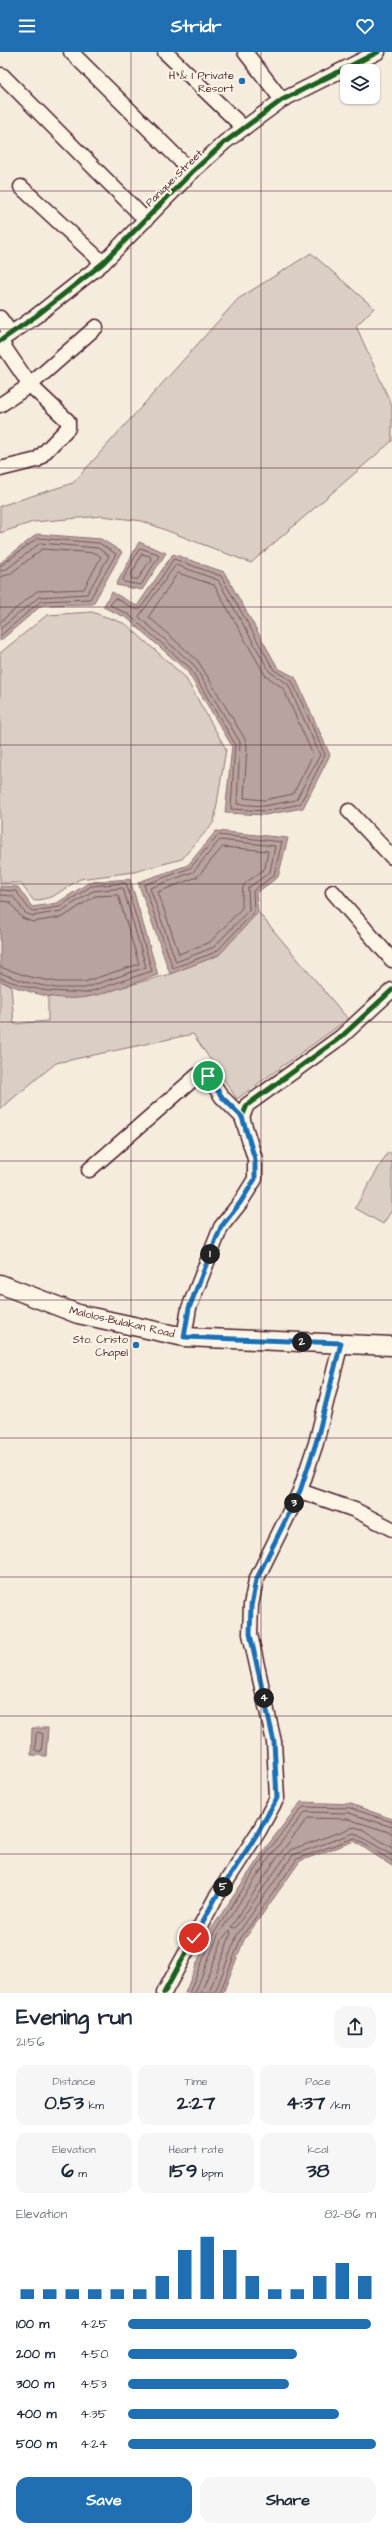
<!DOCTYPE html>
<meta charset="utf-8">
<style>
body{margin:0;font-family:"Architects Daughter",sans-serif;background:#f6f6f7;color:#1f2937;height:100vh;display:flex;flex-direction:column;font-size:15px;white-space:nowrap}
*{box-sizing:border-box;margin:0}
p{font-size:13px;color:#747a83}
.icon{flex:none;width:22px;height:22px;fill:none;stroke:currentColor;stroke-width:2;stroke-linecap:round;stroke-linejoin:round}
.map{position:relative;height:1941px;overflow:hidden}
.panel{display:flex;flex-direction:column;background:#fff;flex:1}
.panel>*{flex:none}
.fabs{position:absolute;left:340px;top:12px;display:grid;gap:8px}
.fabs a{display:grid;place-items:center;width:40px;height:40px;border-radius:8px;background:#fff;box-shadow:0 1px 3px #0004;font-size:20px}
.pin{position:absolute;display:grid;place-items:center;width:34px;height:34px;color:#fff;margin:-17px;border:2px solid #fff;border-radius:50%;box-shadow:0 1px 4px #0007}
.km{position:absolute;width:20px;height:20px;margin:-10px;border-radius:50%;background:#222;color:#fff;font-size:11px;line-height:20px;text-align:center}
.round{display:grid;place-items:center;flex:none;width:42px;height:42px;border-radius:12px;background:#f6f6f7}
.overview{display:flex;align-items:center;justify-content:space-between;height:68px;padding:0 16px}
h1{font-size:22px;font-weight:800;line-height:30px}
.stats{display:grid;grid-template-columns:repeat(3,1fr);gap:6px;height:68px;padding:4px 16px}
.stats div{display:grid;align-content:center;border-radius:10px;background:#f6f6f7;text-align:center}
.stats b{font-size:20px;font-weight:800}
.stats small{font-size:11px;font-weight:400}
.stats p{font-size:11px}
.chart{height:112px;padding:8px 16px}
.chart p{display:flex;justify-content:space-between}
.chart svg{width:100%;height:72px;margin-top:4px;stroke:#1f6fb2;stroke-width:6}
.cta{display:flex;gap:8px;margin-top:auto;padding:8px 16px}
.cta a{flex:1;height:46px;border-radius:12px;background:#1f6fb2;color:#fff;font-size:16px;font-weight:800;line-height:46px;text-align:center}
.cta a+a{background:#f6f6f7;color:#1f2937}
ul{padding:0 16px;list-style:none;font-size:13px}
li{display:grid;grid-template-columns:64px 48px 1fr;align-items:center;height:30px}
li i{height:10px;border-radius:5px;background:#1f6fb2}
header{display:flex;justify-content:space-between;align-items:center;height:52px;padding:0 16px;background:#1f6fb2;color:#fff;font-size:18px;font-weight:800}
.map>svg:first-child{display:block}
.green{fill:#dbcec4;stroke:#927678}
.water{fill:#b8a39e;stroke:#8c6e70}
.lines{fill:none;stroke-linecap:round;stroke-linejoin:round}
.shore{stroke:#765459;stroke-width:1}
.minor-casing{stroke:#4a1f2b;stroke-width:17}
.major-casing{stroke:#4a1f2b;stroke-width:21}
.minor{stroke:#fcf5e5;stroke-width:14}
.major{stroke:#fcf5e5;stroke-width:18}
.cycleway-casing{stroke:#fcf5e5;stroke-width:8}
.cycleway{stroke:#1b5e20;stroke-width:5}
.route-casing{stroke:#fff;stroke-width:8}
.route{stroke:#1f6fb2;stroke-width:5}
.grid{fill:none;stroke:#4a1f2b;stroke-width:1;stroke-opacity:0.55}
.poi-dot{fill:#1f6fb2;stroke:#fcf5e5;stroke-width:1.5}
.labels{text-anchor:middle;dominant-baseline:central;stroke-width:4;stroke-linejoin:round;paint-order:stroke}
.poi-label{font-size:11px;fill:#4a1f2b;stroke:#fcf5e5;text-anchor:end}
.street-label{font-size:11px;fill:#4a1f2b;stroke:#fcf5e5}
</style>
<header><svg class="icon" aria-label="menu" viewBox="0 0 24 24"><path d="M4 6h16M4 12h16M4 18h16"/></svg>Stridr<svg class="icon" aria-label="heart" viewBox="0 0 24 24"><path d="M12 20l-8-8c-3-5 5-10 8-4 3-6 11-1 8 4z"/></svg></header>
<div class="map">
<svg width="392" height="1941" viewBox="0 0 392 1941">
<rect width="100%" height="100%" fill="#f5ecde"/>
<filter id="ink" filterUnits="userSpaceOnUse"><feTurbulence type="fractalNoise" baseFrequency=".025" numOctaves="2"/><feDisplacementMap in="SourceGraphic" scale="8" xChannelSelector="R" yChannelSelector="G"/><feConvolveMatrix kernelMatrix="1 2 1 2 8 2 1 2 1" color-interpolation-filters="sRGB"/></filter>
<g filter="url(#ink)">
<g class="green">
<polygon points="311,201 374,256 356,274 392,354 392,389 251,511 142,469 102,464 33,470 0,481 0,454 73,431 238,247"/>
<polygon points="92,560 126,572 185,625 226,697 214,770 182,807 134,820 80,827 52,845 34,849 20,831 0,831 0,601 47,563"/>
<polygon points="258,860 348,967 237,1047 193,982 56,1011 0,1057 0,929 11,934 14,972 48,969 48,943 87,945 170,922 219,903"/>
<polygon points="388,1100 392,1102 392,1158 383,1172 355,1156"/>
</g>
<g class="water">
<polygon points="37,482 101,487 122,500 93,552 42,553 0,589 0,511"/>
<polygon points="139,490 166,501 142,538 116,533"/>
<polygon points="173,502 224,520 278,616 295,625 330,703 303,756 265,763 225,761 232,694 187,619 127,566 103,555 112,540 137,554"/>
<polygon points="216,779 288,786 278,825 256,841 258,860 219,903 170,922 138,830 188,813"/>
<path d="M130 827 158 923C135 930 111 941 87 945 58 950 27 940 0 929V834L18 835 32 855 57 851 90 830Z"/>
<polygon points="32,1676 48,1676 46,1704 31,1703"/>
<polygon points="301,1750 351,1752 392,1767 392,1814 354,1789 300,1809 244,1888 223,1941 185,1941 210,1879 267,1794"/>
</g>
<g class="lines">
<g class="shore">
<polygon points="140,496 158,502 159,504 141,533 124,530 123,528"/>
<polygon points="142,502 150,504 151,507 138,527 132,527 131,524"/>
<polygon points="174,507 221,524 274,618 292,629 325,703 300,752 265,759 231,757 235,692 190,616 129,563 110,553 115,546 135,557 140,557"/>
<polygon points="176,513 218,528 270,620 288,632 320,703 296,748 264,754 237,752 240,690 194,613 139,565"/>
<polyline points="0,514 38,486 99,491 116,502 90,547 41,549 0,584"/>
<polyline points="0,519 7,517 40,491 98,496 109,504 87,542 39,545 0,577"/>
<polygon points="178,521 214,533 265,623 283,636 313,703 293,742 264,748 244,746 247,694 245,687 198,609 149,565"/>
<polyline points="0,525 10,522 42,497 96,501 101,505 84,537 37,539 0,570"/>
<polygon points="218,783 282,790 274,823 253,839 254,860 216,900 173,916 144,833 190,816"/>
<polygon points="220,788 275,794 270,820 248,836 249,858 214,895 176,910 150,836 193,820"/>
<path d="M223 795 268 799 265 816C243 836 242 824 242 856L210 890 179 902 158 840 197 825Z"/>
<polyline points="0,838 16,839 29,857 33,859 59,855 91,834 126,831 152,919 86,941 49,939 27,935 0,926"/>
<polyline points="0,843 13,844 25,861 33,864 61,859 93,839 123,836 146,915 85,936 56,936 29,931 0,921"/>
<polyline points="0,849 10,850 22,866 33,870 63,865 95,844 118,843 139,912 84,930 57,930 30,925 0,915"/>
<polygon points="38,1680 43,1682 41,1700 35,1698 36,1682"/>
<polyline points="392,1781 348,1767 308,1766 279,1803 231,1875 235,1876 290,1798 354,1775 362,1777 392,1796"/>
<polyline points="189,1941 214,1881 270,1796 303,1755 350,1756 392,1770"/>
<polyline points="195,1941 218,1883 274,1799 305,1760 349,1761 392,1775"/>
<polyline points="201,1941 223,1886 230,1878 231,1881 209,1941"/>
<polyline points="215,1941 237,1883 293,1803 354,1781 392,1803"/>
<polyline points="220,1941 241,1886 297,1807 354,1786 392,1809"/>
</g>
<g class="minor-casing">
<g id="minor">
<polyline points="71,0 192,120"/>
<polyline points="165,0 244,76"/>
<polyline points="245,0 282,48"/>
<polyline points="2,23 146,168"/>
<polyline points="21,135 103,211"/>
<polyline points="0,266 10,280"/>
<polyline points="0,289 36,264 103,211 192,120 225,90 282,48 378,0"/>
<polyline points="0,353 30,333 96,275"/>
<polyline points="0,417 37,408 68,376 68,369 30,333 0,289"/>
<polyline points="349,759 392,805"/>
<polyline points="333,840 392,908"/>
<polyline points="89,1118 198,1023 208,1024 222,1045 242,1065"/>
<polyline points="184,1285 189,1256 221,1175 240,1151 255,1127 255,1107 242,1065 247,1053 341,985 392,938"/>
<polyline points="300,1439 355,1458 392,1477"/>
<polyline points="164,1941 215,1847 259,1779 277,1746 274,1690 250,1582 251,1553 256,1528 300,1439 316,1391 341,1291"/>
</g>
</g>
<g class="major-casing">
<polyline id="major" points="0,1232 78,1262 184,1285 392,1294"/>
</g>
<use href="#minor" class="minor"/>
<use href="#major" class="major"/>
<g class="cycleway-casing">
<g id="cycleway">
<polyline points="0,289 36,264 103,211 192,120 225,90 282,48 378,0"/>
<polyline points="184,1285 189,1256 221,1175 240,1151 255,1127 255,1107 242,1065 247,1053 341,985 392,938"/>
<polyline points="164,1941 215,1847 259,1779 277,1746 274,1690 250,1582 251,1553 256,1528 300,1439 316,1391 341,1291"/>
</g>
</g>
<use href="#cycleway" class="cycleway"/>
</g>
</g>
<g class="lines" filter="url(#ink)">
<g class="route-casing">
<polyline id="route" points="194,1886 215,1847 259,1779 277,1746 274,1690 250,1582 251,1554 256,1528 300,1439 316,1391 341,1291 184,1285 189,1256 221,1175 240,1151 255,1127 255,1107 242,1065 222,1045 208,1024"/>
</g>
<use href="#route" class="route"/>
</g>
<path class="grid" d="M131 0V1941M261 0V1941M0 139H392M0 277H392M0 416H392M0 555H392M0 693H392M0 832H392M0 970H392M0 1109H392M0 1248H392M0 1386H392M0 1525H392M0 1664H392M0 1802H392"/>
<g class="poi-dot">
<circle cx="242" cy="29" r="4"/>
<circle cx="136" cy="1293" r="4"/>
</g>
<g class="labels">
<g class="poi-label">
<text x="234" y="23">H &amp; I Private<tspan x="234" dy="13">Resort</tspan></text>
<text x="128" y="1287">Sto. Cristo<tspan x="128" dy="13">Chapel</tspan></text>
</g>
<g class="street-label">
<text transform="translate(174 126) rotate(-45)">Panique Street</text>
<text transform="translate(122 1270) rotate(13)">Malolos-Bulakan Road</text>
</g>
</g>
</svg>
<div class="fabs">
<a><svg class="icon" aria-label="layers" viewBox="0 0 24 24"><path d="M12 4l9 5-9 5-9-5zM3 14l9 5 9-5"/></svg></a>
</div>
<div class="pin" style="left:208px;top:1024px;background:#1e9e55"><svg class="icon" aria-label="arrive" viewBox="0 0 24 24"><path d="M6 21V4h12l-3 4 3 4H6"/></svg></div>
<div class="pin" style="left:194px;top:1886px;background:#d93025"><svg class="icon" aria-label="check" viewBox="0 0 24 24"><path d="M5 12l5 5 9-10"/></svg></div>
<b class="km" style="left:210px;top:1202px">1</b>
<b class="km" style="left:302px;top:1290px">2</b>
<b class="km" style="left:294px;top:1451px">3</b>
<b class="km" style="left:264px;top:1646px">4</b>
<b class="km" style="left:223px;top:1835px">5</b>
</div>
<section class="panel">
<div class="overview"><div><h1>Evening run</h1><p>21:56</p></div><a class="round"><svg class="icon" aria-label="share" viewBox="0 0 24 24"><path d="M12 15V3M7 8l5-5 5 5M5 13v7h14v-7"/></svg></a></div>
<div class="stats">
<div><p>Distance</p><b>0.53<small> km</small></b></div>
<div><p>Time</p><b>2:27</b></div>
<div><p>Pace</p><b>4:37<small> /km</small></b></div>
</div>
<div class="stats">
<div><p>Elevation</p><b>6<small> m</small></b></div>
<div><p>Heart rate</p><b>159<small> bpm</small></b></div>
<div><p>kcal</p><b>38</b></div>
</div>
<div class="chart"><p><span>Elevation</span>82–86 m</p>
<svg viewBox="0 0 160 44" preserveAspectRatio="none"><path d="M5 44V38M15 44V38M25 44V38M35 44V38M45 44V38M55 44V38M65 44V30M75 44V14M85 44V6M95 44V14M105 44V30M115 44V38M125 44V38M135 44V30M145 44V22M155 44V30"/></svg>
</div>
<ul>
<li><b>100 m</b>4:25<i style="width:98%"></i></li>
<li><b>200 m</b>4:50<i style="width:68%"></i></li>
<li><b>300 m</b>4:53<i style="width:65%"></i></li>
<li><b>400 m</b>4:35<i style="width:85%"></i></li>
<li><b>500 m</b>4:24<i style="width:100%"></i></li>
</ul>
<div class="cta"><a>Save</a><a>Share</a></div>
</section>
